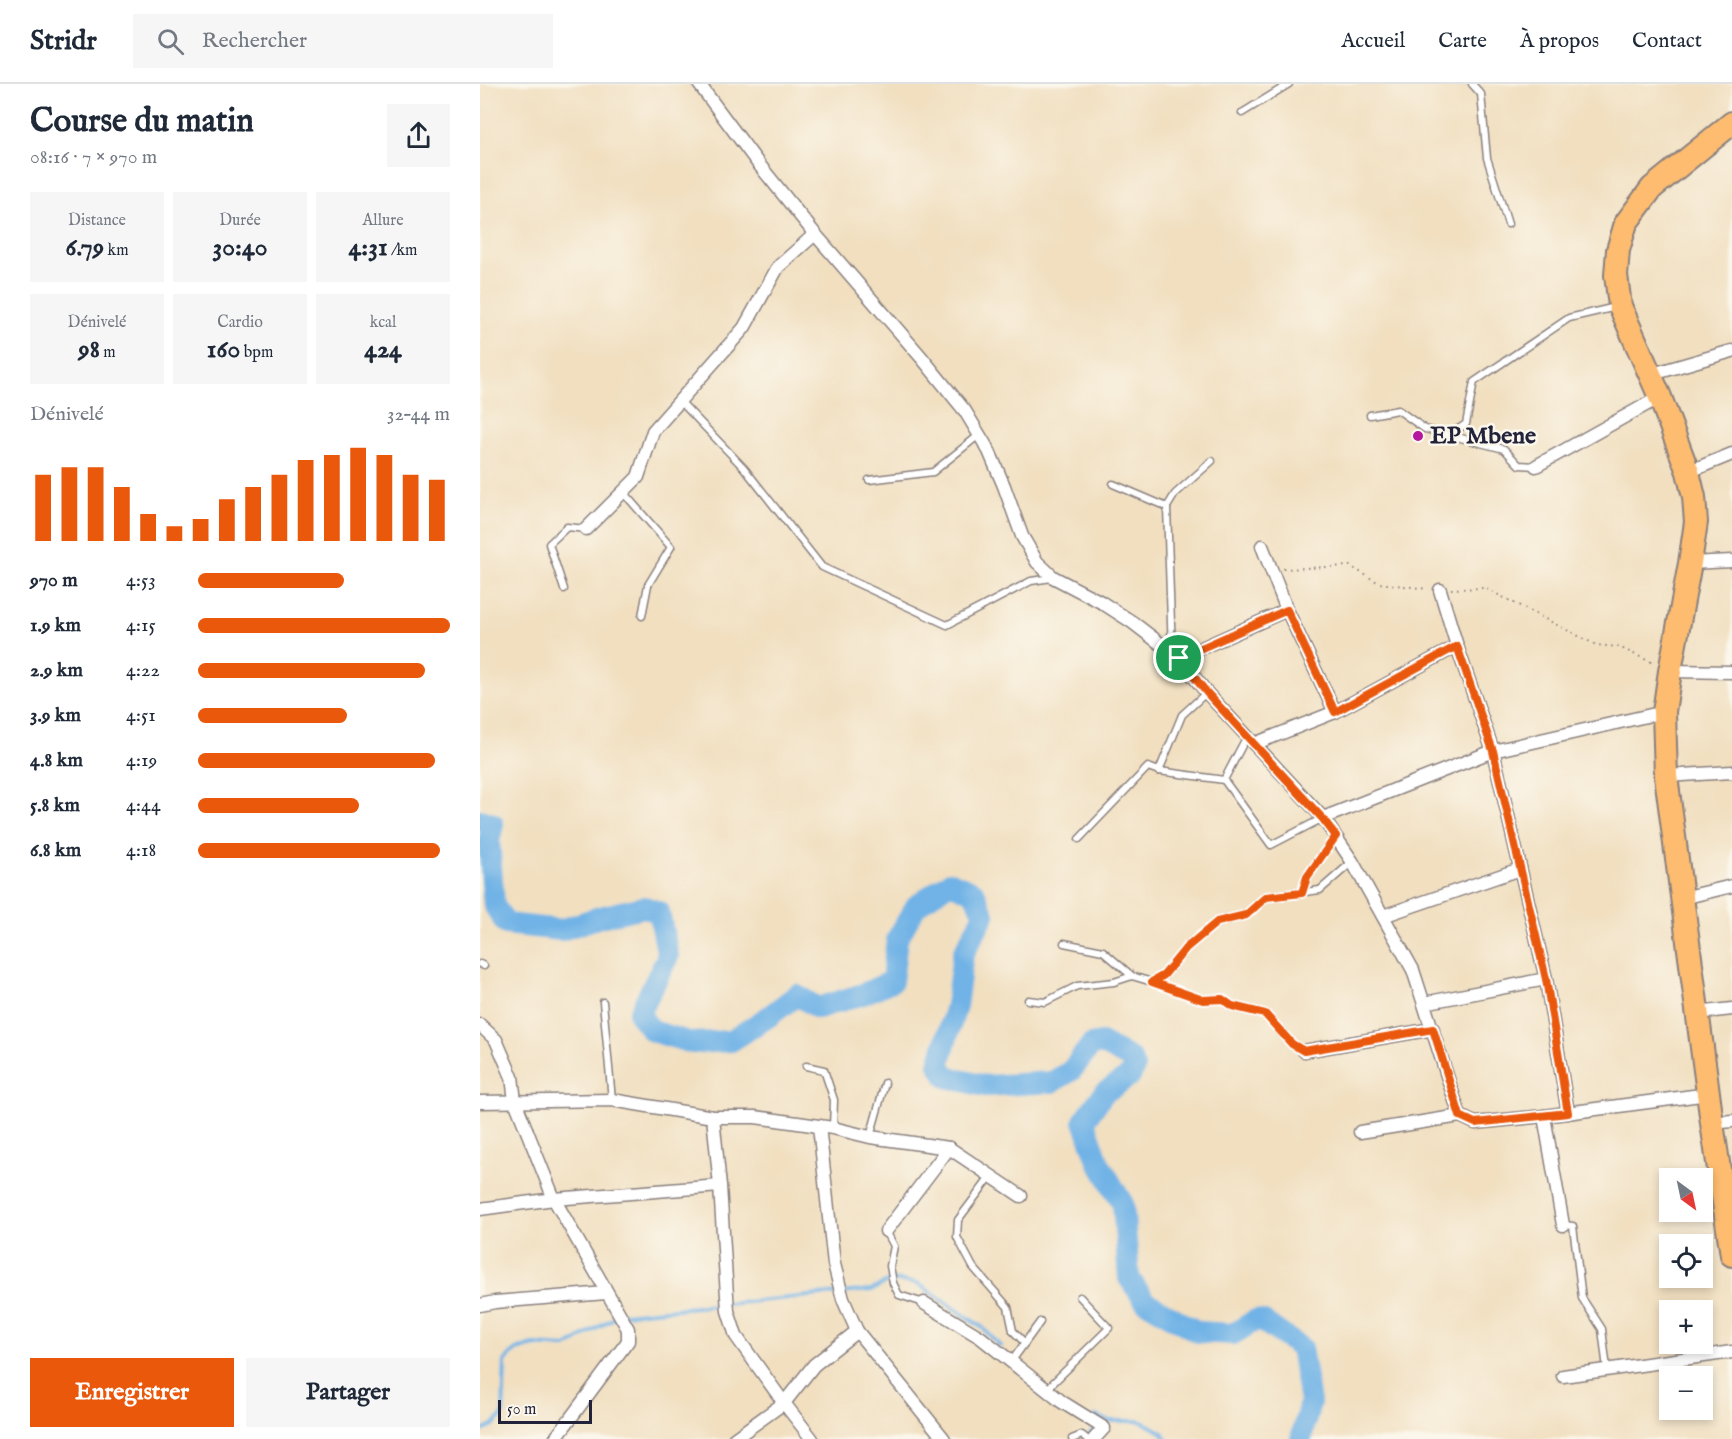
<!DOCTYPE html>
<html lang="fr">
<meta charset="utf-8">
<style>
body{margin:0;font-family:"IM FELL English",serif;background:#f6f6f7;color:#1f2937;height:100vh;display:flex;flex-direction:column;font-size:22px;white-space:nowrap}
*{box-sizing:border-box;margin:0}
p{font-size:20px;color:#747a83}
.icon{flex:none;width:33px;height:33px;fill:none;stroke:currentColor;stroke-width:2;stroke-linecap:round;stroke-linejoin:round}
.map{position:relative;flex:1;overflow:hidden}
.panel{display:flex;flex-direction:column;background:#fff;width:480px}
.panel>*{flex:none}
.needle{width:39px;rotate:147deg}
.fabs{position:absolute;left:1179px;top:1084px;display:grid;gap:12px}
.fabs a{display:grid;place-items:center;width:54px;height:54px;border-radius:0px;background:#fff;box-shadow:0 3px 9px #0003;font-size:30px}
.scale{position:absolute;left:18px;bottom:15px;width:94px;box-sizing:border-box;padding-left:6px;border:3px solid #22223b;border-top:0;font-size:16px;line-height:21px;white-space:nowrap;color:#22223b;-webkit-text-stroke:4px #fbf7ec;paint-order:stroke}
.pin{position:absolute;display:grid;place-items:center;width:51px;height:51px;color:#fff;margin:-26px;border:3px solid #fff;border-radius:50%;box-shadow:0 2px 6px #0007}
.round{display:grid;place-items:center;flex:none;width:63px;height:63px;border-radius:0px;background:#f6f6f7}
.summary{display:flex;align-items:center;justify-content:space-between;height:102px;padding:0 30px}
h1{font-size:33px;font-weight:800;line-height:45px}
.metrics{display:grid;grid-template-columns:repeat(3,1fr);gap:9px;height:102px;padding:6px 30px}
.metrics div{display:grid;align-content:center;border-radius:0px;background:#f6f6f7;text-align:center}
.metrics b{font-size:26px;font-weight:800}
.metrics small{font-size:16px;font-weight:400}
.metrics p{font-size:16px}
.chart{height:168px;padding:12px 30px}
.chart p{display:flex;justify-content:space-between}
.chart svg{width:100%;height:108px;margin-top:6px;stroke:#ea580c;stroke-width:6}
.primary-button{display:flex;gap:12px;margin-top:auto;padding:12px 30px}
.primary-button a{flex:1;height:69px;border-radius:0px;background:#ea580c;color:#fff;font-size:24px;font-weight:800;line-height:69px;text-align:center}
.primary-button a+a{background:#f6f6f7;color:#1f2937}
ul{padding:0 30px;list-style:none;font-size:20px}
li{display:grid;grid-template-columns:96px 72px 1fr;align-items:center;height:45px}
li i{height:15px;border-radius:8px;background:#ea580c}
header{display:flex;align-items:center;gap:36px;box-sizing:border-box;height:84px;padding:0 30px;background:#fff;border-bottom:2px solid #e0e1e3}
header strong{font-size:28px}
nav{display:flex;gap:33px;margin-inline-start:auto;font-size:21px}
.search{width:420px;height:54px;background:#f6f6f7;display:flex;align-items:center;gap:15px;box-sizing:border-box;padding:0 21px;border-radius:0px;color:#747a83;font-size:22px}
main{display:flex;flex:1;min-height:0}
.map>svg:first-child{display:block}
.lines{fill:none;stroke-linecap:round;stroke-linejoin:round}
.stream{stroke:#71b3e6;stroke-width:4}
.river{stroke:#71b3e6;stroke-width:22}
.lane-casing{stroke:#8a807e;stroke-width:9}
.street-casing{stroke:#8a807e;stroke-width:15}
.highway-casing{stroke:#8a807e;stroke-width:26}
.path{stroke:#8a807e;stroke-width:2;stroke-dasharray:1.5 4.5;stroke-linecap:butt}
.lane{stroke:#fff;stroke-width:6}
.street{stroke:#fff;stroke-width:12}
.highway{stroke:#fdbc6f;stroke-width:22}
.route-casing{stroke:#fff;stroke-width:12}
.route{stroke:#ea580c;stroke-width:8}
.poi-dot{fill:#b5179e;stroke:#fbf7ec;stroke-width:2}
.labels{text-anchor:middle;dominant-baseline:central;stroke-width:5;stroke-linejoin:round;paint-order:stroke}
.poi-label{font-size:24px;font-weight:bold;fill:#22223b;stroke:#fbf7ec;text-anchor:start}
</style>
<header>
<strong>Stridr</strong>
<div class="search"><svg class="icon" aria-label="search" viewBox="0 0 24 24"><circle cx="10" cy="10" r="6"/><path d="M15 15l6 6"/></svg>Rechercher</div>
<nav><a>Accueil</a><a>Carte</a><a>À propos</a><a>Contact</a></nav>
</header>
<main>
<section class="panel">
<div class="summary"><div><h1>Course du matin</h1><p>08:16 · 7 × 970 m</p></div><a class="round"><svg class="icon" aria-label="share" viewBox="0 0 24 24"><path d="M12 15V3M7 8l5-5 5 5M5 13v7h14v-7"/></svg></a></div>
<div class="metrics">
<div><p>Distance</p><b>6.79<small> km</small></b></div>
<div><p>Durée</p><b>30:40</b></div>
<div><p>Allure</p><b>4:31<small> /km</small></b></div>
</div>
<div class="metrics">
<div><p>Dénivelé</p><b>98<small> m</small></b></div>
<div><p>Cardio</p><b>160<small> bpm</small></b></div>
<div><p>kcal</p><b>424</b></div>
</div>
<div class="chart"><p><span>Dénivelé</span>32–44 m</p>
<svg viewBox="0 0 160 44" preserveAspectRatio="none"><path d="M5 44V17M15 44V14M25 44V14M35 44V22M45 44V33M55 44V38M65 44V35M75 44V27M85 44V22M95 44V17M105 44V11M115 44V9M125 44V6M135 44V9M145 44V17M155 44V19"/></svg>
</div>
<ul>
<li><b>970 m</b>4:53<i style="width:58%"></i></li>
<li><b>1.9 km</b>4:15<i style="width:100%"></i></li>
<li><b>2.9 km</b>4:22<i style="width:90%"></i></li>
<li><b>3.9 km</b>4:51<i style="width:59%"></i></li>
<li><b>4.8 km</b>4:19<i style="width:94%"></i></li>
<li><b>5.8 km</b>4:44<i style="width:64%"></i></li>
<li><b>6.8 km</b>4:18<i style="width:96%"></i></li>
</ul>
<div class="primary-button"><a>Enregistrer</a><a>Partager</a></div>
</section>
<div class="map">
<svg width="1252" height="1355" viewBox="0 0 1252 1355">
<rect width="100%" height="100%" fill="#fbf7ec"/>
<filter id="ink" filterUnits="userSpaceOnUse"><feTurbulence type="fractalNoise" baseFrequency=".0167" numOctaves="2"/><feDisplacementMap in="SourceGraphic" scale="12" xChannelSelector="R" yChannelSelector="G"/><feConvolveMatrix kernelMatrix="1 2 1 2 8 2 1 2 1" color-interpolation-filters="sRGB"/></filter>
<filter id="wash" filterUnits="userSpaceOnUse"><feTurbulence type="fractalNoise" baseFrequency=".008" numOctaves="4" result="noise"/><feDisplacementMap in="SourceGraphic" scale="24" xChannelSelector="R" yChannelSelector="G"/><feGaussianBlur stdDeviation="1.35" result="paint"/><feColorMatrix in="noise" values="0 0 0 0 0 0 0 0 0 0 0 0 0 0 0 0 0 1.4 0 .05"/><feComposite in="paint" operator="in"/></filter>
<g filter="url(#wash)">
<rect width="100%" height="100%" fill="#f1dfc0"/>
<g class="lines">
<g class="stream">
<polyline points="615,1332 630,1337 660,1337 682,1348 686,1355"/>
<polyline points="0,1348 12,1342 23,1331 25,1277 36,1266 54,1261 86,1263 137,1232 144,1230 392,1206 411,1196 437,1199 503,1244 520,1262"/>
<polyline points="606,1354 613,1346"/>
</g>
<polyline class="river" points="0,736 13,740 9,757 14,821 26,840 81,846 120,833 164,823 179,828 188,872 159,930 172,947 212,959 251,957 288,933 317,911 338,924 383,910 412,897 417,855 436,822 470,798 494,808 504,831 483,870 476,922 459,980 467,993 505,1002 572,998 591,987 611,961 621,959 651,975 654,984 650,992 624,1009 604,1037 619,1079 643,1120 649,1194 665,1217 718,1248 753,1250 776,1236 784,1238 821,1264 830,1318 821,1355"/>
</g>
</g>
<g filter="url(#ink)">
<g class="lines">
<g class="lane-casing">
<g id="lane">
<polyline points="992,0 1001,10 1007,74 1028,140"/>
<polyline points="762,29 809,0"/>
<polyline points="200,317 264,384 342,483 467,541 551,497 572,494"/>
<polyline points="890,331 918,326 945,345 969,351 986,340 994,298 1089,234 1136,223"/>
<polyline points="969,351 1024,365 1039,381 1056,382"/>
<polyline points="389,396 453,388 499,351"/>
<polyline points="633,400 687,423 692,568"/>
<polyline points="143,408 191,463 168,501 162,532"/>
<polyline points="687,423 695,410 732,377"/>
<polyline points="84,505 69,460 87,443 106,445"/>
<polyline points="679,687 702,631 726,609"/>
<polyline points="744,696 791,761 843,734"/>
<polyline points="599,755 668,683 679,687 744,696 767,652"/>
<polyline points="822,809 827,793 855,753"/>
<polyline points="584,859 623,867 652,892"/>
<polyline points="0,880 4,882"/>
<polyline points="672,898 723,916 742,915 752,922 785,930 812,960 824,967"/>
<polyline points="548,916 565,918 597,902 634,898 652,892 672,898 684,892 706,864 737,838 766,831 786,813 840,806 872,778"/>
<polyline points="123,918 132,1016"/>
<polyline points="326,982 344,986 354,1016 353,1044"/>
<polyline points="390,1053 405,999"/>
<polyline points="511,1092 478,1136 477,1153 493,1183 528,1223 533,1247 545,1259"/>
<polyline points="1083,1141 1093,1142 1102,1214 1122,1245 1127,1285"/>
<polyline points="406,1147 414,1162 410,1182 413,1199 419,1211 444,1219"/>
<polyline points="531,1278 560,1238"/>
<polyline points="568,1307 572,1300 629,1244 600,1213"/>
<polyline points="592,1355 602,1351 607,1355"/>
</g>
</g>
<g class="street-casing">
<g id="street">
<polyline points="219,0 277,78 335,150 442,274 485,327 509,367 524,402 542,452 557,478 573,493 621,518 652,538 699,574 727,609 843,734 1013,667 1184,628"/>
<polyline points="1169,291 1252,267"/>
<polyline points="1056,382 1180,313"/>
<polyline points="1208,388 1252,370"/>
<polyline points="106,445 158,393 173,347 264,244 298,183 335,150"/>
<polyline points="782,462 807,526 855,628"/>
<polyline points="1210,479 1252,477"/>
<polyline points="960,506 977,562 1013,667 1066,895 1088,1029"/>
<polyline points="699,574 807,526"/>
<polyline points="1190,587 1252,588"/>
<polyline points="774,660 855,628 977,562"/>
<polyline points="1186,692 1252,688"/>
<polyline points="843,734 872,777 933,886 980,1032 995,1039 1064,1032 1228,1010"/>
<polyline points="1203,814 1252,802"/>
<polyline points="903,832 1040,785"/>
<polyline points="944,919 1066,895"/>
<polyline points="1217,929 1252,925"/>
<polyline points="0,941 16,956 32,993 35,1017 74,1115 148,1245 148,1257 75,1355"/>
<polyline points="824,967 953,945"/>
<polyline points="0,1018 132,1016 233,1033 275,1033 353,1044 390,1053 469,1064 541,1112"/>
<polyline points="1064,1032 1083,1141"/>
<polyline points="233,1033 240,1102 248,1227 256,1252 304,1319 332,1355"/>
<polyline points="1232,1039 1252,1037"/>
<polyline points="339,1042 354,1180 363,1215 377,1247 464,1355"/>
<polyline points="880,1048 980,1032"/>
<polyline points="0,1125 74,1115 240,1102"/>
<polyline points="406,1147 469,1064"/>
<polyline points="444,1219 500,1253 582,1318 624,1344 614,1355"/>
<polyline points="0,1221 15,1218 126,1209"/>
<polyline points="1083,1292 1252,1268"/>
<polyline points="254,1355 304,1319 334,1281 377,1247"/>
</g>
</g>
<g class="highway-casing">
<polyline id="highway" points="1252,39 1172,104 1146,139 1138,166 1136,191 1140,222 1180,313 1208,388 1214,413 1216,438 1210,479 1190,587 1184,628 1186,692 1232,1039 1252,1171"/>
</g>
<g class="path">
<polyline points="803,485 870,482 899,499 948,505"/>
<polyline points="971,505 1005,504 1116,561 1139,563 1173,579"/>
</g>
<use href="#lane" class="lane"/>
<use href="#street" class="street"/>
<use href="#highway" class="highway"/>
</g>
</g>
<g class="lines" filter="url(#ink)">
<g class="route-casing">
<polygon id="route" points="807,526 855,628 977,562 1013,667 1066,895 1088,1029 995,1039 980,1032 953,945 824,967 812,960 785,930 752,922 742,915 723,916 672,898 684,891 706,864 737,838 766,831 786,813 822,809 827,793 856,752 843,735 727,609 699,574"/>
</g>
<use href="#route" class="route"/>
</g>
<circle class="poi-dot" cx="938" cy="352" r="6"/>
<g class="labels">
<g class="poi-label">
<text x="950" y="352">EP Mbene</text>
</g>
</g>
</svg>
<div class="fabs">
<a><svg class="needle" viewBox="-14 -14 28 28"><path d="M0-13l5 13h-10z" fill="#e53935"/><path d="M0 13l5-13h-10z" fill="#747a83"/></svg></a>
<a><svg class="icon" aria-label="locate" viewBox="0 0 24 24"><circle cx="12" cy="12" r="6"/><path d="M12 2v4M12 18v4M2 12h4M18 12h4"/></svg></a>
<a>+</a>
<a>−</a>
</div>
<div class="scale">50 m</div>
<div class="pin" style="left:699px;top:574px;background:#1e9e55"><svg class="icon" aria-label="arrive" viewBox="0 0 24 24"><path d="M6 21V4h12l-3 4 3 4H6"/></svg></div>
</div>
</main>
